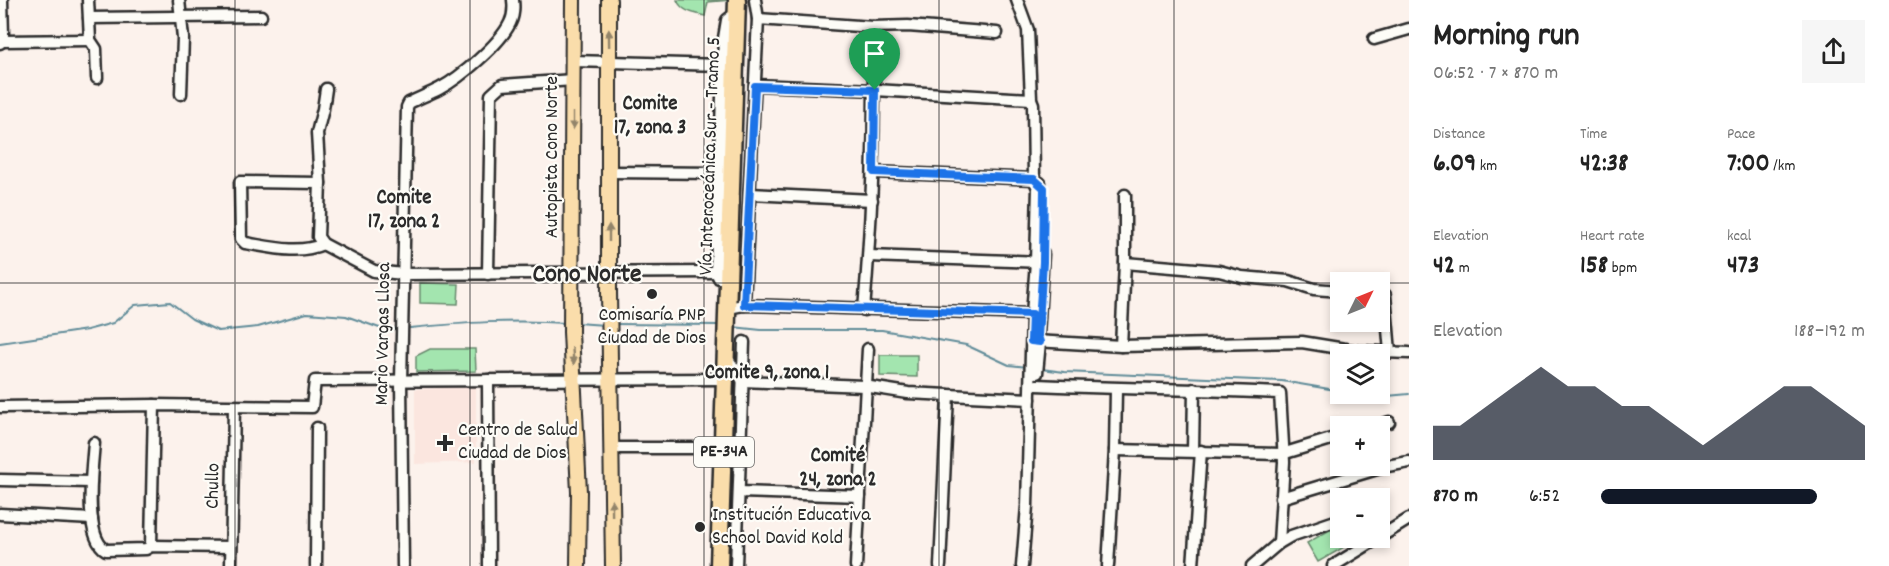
<!DOCTYPE html>
<meta charset="utf-8">
<style>
body{margin:0;font-family:Dekko,sans-serif;background:#f6f6f6;color:#222;height:100vh;display:flex;flex-direction:column;font-size:22px;white-space:nowrap}
*{box-sizing:border-box;margin:0}
p{font-size:20px;color:#767676}
.icon{flex:none;width:33px;height:33px;fill:none;stroke:currentColor;stroke-width:2;stroke-linecap:round;stroke-linejoin:round}
.map{position:relative;flex:1;overflow:hidden}
.side{display:flex;flex-direction:column;background:#fff;width:480px}
.side>*{flex:none}
.needle{width:39px;rotate:47deg}
.buttons{position:absolute;left:1330px;top:272px;display:grid;gap:12px}
.buttons a{display:grid;place-items:center;width:60px;height:60px;border-radius:0px;background:#fff;box-shadow:0 3px 9px #0003;font-size:30px}
.pin{position:absolute;display:grid;place-items:center;width:51px;height:51px;color:#fff;margin:-62px -26px;border-radius:50% 50% 50% 0;rotate:-45deg;box-shadow:0 0 6px #0007}
.pin .icon{rotate:45deg}
.round{display:grid;place-items:center;flex:none;width:63px;height:63px;border-radius:0px;background:#f6f6f6}
.headline{display:flex;align-items:center;justify-content:space-between;height:102px;padding:0 24px}
h1{font-size:33px;font-weight:800;line-height:45px}
.stats{display:grid;grid-template-columns:repeat(3,1fr);gap:9px;height:102px;padding:6px 24px}
.stats div{display:grid;align-content:center}
.stats b{font-size:26px;font-weight:800}
.stats small{font-size:16px;font-weight:400}
.stats p{font-size:16px}
.chart{height:168px;padding:12px 24px}
.chart p{display:flex;justify-content:space-between}
.chart svg{width:100%;height:108px;margin-top:6px;fill:#111827;opacity:.7}
ul{padding:0 24px;list-style:none;font-size:20px}
li{display:grid;grid-template-columns:96px 72px 1fr;align-items:center;height:45px}
li i{height:15px;border-radius:8px;background:#111827}
main{display:flex;flex:1;min-height:0}
.map>svg:first-child{display:block}
.built{fill:#fbe6df}
.green{fill:#a3e5af;stroke:#67886d;stroke-width:1.5}
.lines{fill:none;stroke-linecap:round;stroke-linejoin:round}
.stream{stroke:#608c99;stroke-width:2}
.minor-casing{stroke:#2b2b2b;stroke-width:15}
.major-casing{stroke:#2b2b2b;stroke-width:18}
.highway-casing{stroke:#2b2b2b;stroke-width:21}
.minor{stroke:#fdfcf7;stroke-width:10}
.major{stroke:#faddab;stroke-width:14}
.highway{stroke:#faddab;stroke-width:16}
.oneway{fill:#92846b}
.route-casing{stroke:#fff;stroke-width:12}
.route{stroke:#1a73e8;stroke-width:8}
.grid{fill:none;stroke:#2b2b2b;stroke-width:1.5;stroke-opacity:0.55}
.poi-dot{fill:#2b2b2b;stroke:#fdfcf7;stroke-width:2}
.labels{text-anchor:middle;dominant-baseline:central;stroke-width:4.5;stroke-linejoin:round;paint-order:stroke}
.shield{fill:#fdfcf7;stroke:#6a6a68;stroke-width:1.5}
.shield-label{font-size:18px;font-weight:bold;fill:#2b2b2b}
.street-label{font-size:20px;fill:#2b2b2b;stroke:#fdfcf7}
.poi-label{font-size:20px;fill:#2b2b2b;stroke:#fdfcf7;text-anchor:start}
.neighbourhood-label{font-size:21px;font-weight:bold;fill:#2b2b2b;stroke:#fdfcf7}
.district-label{font-size:26px;font-weight:bold;fill:#2b2b2b;stroke:#fdfcf7}
</style>
<main>
<div class="map">
<svg width="1409" height="566" viewBox="0 0 1409 566">
<rect width="100%" height="100%" fill="#fcf2ec"/>
<filter id="ink" filterUnits="userSpaceOnUse"><feTurbulence type="fractalNoise" baseFrequency=".0167" numOctaves="2"/><feDisplacementMap in="SourceGraphic" scale="12" xChannelSelector="R" yChannelSelector="G"/><feConvolveMatrix kernelMatrix="1 2 1 2 8 2 1 2 1" color-interpolation-filters="sRGB"/></filter>
<g filter="url(#ink)">
<polygon class="built" points="476,387 476,462 415,464 415,389"/>
<g class="green">
<path d="M677 0H731L708 2 705 16C694 13 682 12 677 0Z"/>
<polygon points="420,283 459,284 458,304 420,303"/>
<polygon points="430,349 475,349 476,371 416,372 416,356"/>
<polygon points="880,355 917,355 917,377 880,376"/>
<polygon points="1335,527 1346,546 1318,562 1307,543"/>
</g>
<g class="lines">
<g class="stream">
<polyline points="577,323 605,325"/>
<polyline points="613,324 719,325"/>
<polyline points="733,327 761,330 882,330 966,345 1009,365 1028,367"/>
<path d="M410 328C462 323 513 319 566 323"/>
<polyline points="0,343 87,330 113,323 135,305 170,302 192,319 218,331 258,327 307,313 346,316 385,330 396,329"/>
<polyline points="1042,369 1064,372 1282,381 1341,391"/>
<polyline points="1351,393 1376,397 1409,394"/>
</g>
<g class="minor-casing">
<g id="minor">
<polyline points="88,0 90,40 96,49 97,78"/>
<polyline points="179,0 183,38 181,94"/>
<polyline points="1017,0 1028,30 1031,99 1033,104 1034,179 1038,188 1036,262 1032,314 1027,506 1022,566"/>
<polyline points="89,18 261,16"/>
<polyline points="758,19 873,27 908,26 997,33"/>
<polyline points="1374,39 1409,29"/>
<polyline points="1,41 90,40"/>
<polyline points="0,43 3,35 2,0"/>
<polyline points="573,61 722,65"/>
<polyline points="755,85 875,90 1031,99"/>
<polyline points="326,89 323,109 317,133 320,183 318,237 323,244 374,271 403,274 716,272"/>
<polyline points="609,172 719,173"/>
<polyline points="874,172 1034,179 1040,183"/>
<path d="M320 183 240 182 241 239 245 243C270 247 299 255 323 244"/>
<polyline points="750,194 872,200"/>
<polyline points="869,256 1042,262"/>
<polyline points="1125,263 1219,271 1242,277 1288,281 1314,289 1341,291"/>
<polyline points="488,274 491,95 502,85 573,80"/>
<polyline points="719,278 716,272 724,38 727,20 737,12"/>
<polyline points="1380,294 1385,295 1390,352"/>
<polyline points="744,305 758,19 755,0"/>
<polyline points="728,308 744,305 1032,314"/>
<path d="M864 310C872 216 876 122 873 27"/>
<polyline points="1035,341 1121,346 1302,342 1357,351 1409,353"/>
<polyline points="1121,346 1125,263 1125,195"/>
<polyline points="726,356 743,381 864,386 908,393 1030,399"/>
<polyline points="1037,373 1040,342 1038,336 1043,254"/>
<polyline points="488,380 489,566"/>
<path d="M1037 385C1118 389 1199 389 1280 393L1284 462 1279 543"/>
<polyline points="0,407 154,405 312,407 315,381 726,379"/>
<polyline points="1377,426 1389,422"/>
<path d="M94 443C92 467 83 537 106 550L146 549 151 546 231 547"/>
<polyline points="611,448 724,448"/>
<polyline points="1115,450 1282,454 1341,436"/>
<polyline points="1193,451 1194,389"/>
<polyline points="0,480 91,482"/>
<polyline points="739,492 860,496"/>
<polyline points="1281,498 1387,466 1409,462"/>
<polyline points="0,514 92,519"/>
<polyline points="151,546 154,405"/>
<polyline points="231,566 234,407"/>
<polyline points="316,566 317,428"/>
<path d="M403 566 401 381 407 107 409 103C419 98 429 94 439 89 460 78 500 44 510 23 514 15 514 8 513 0"/>
<polyline points="736,566 744,342"/>
<polyline points="856,566 868,349"/>
<polyline points="940,566 948,395"/>
<polyline points="1108,566 1115,450 1116,389"/>
<polyline points="1193,566 1201,451"/>
<polyline points="1252,566 1279,543 1291,536 1341,519"/>
<polyline points="1333,566 1409,519"/>
</g>
</g>
<g class="major-casing">
<g id="major">
<polyline points="573,0 571,332 579,492 578,566"/>
<polyline points="609,0 609,293 613,566"/>
</g>
</g>
<g class="highway-casing">
<polyline id="highway" points="719,566 737,0"/>
</g>
<use href="#minor" class="minor"/>
<use href="#major" class="major"/>
<use href="#highway" class="highway"/>
</g>
<defs><path id="oneway-solid" d="M-6-.8H1V-3.2L6.5 0L1 3.2V.8H-6Z" transform="scale(1.5)"/></defs>
<g class="oneway">
<use href="#oneway-solid" transform="translate(609 38) rotate(-91)"/>
<use href="#oneway-solid" transform="translate(573 121) rotate(90)"/>
<use href="#oneway-solid" transform="translate(609 233) rotate(-90)"/>
<use href="#oneway-solid" transform="translate(573 356) rotate(86)"/>
<use href="#oneway-solid" transform="translate(612 508) rotate(-91)"/>
</g>
</g>
<g class="lines" filter="url(#ink)">
<g class="route-casing">
<polygon id="route" points="755,86 875,90 874,172 1034,179 1044,188 1043,262 1038,336 1040,342 1031,341 1032,314 744,305"/>
</g>
<use href="#route" class="route"/>
</g>
<path class="grid" d="M235 0V566M470 0V566M704 0V566M939 0V566M1174 0V566M0 283H1341M1380 283H1409"/>
<g class="poi-dot">
<circle cx="652" cy="294" r="6"/>
<path d="M442 434h6v6h6v6h-6v6h-6v-6h-6v-6h6z"/>
<circle cx="700" cy="527" r="6"/>
</g>
<g class="labels">
<rect class="shield" x="694" y="437" width="60" height="30" rx="4.5"/>
<g class="shield-label">
<text x="724" y="452">PE-34A</text>
</g>
<g class="street-label">
<text transform="translate(711 156) rotate(-88)">Vía Interoceánica Sur - Tramo 5</text>
<text transform="translate(553 157) rotate(-90)">Autopista Cono Norte</text>
<text transform="translate(384 334) rotate(-89)">Mario Vargas Llosa</text>
<text transform="translate(214 486) rotate(-89)">Chullo</text>
</g>
<g class="poi-label">
<text x="652" y="316" text-anchor="middle">Comisaría PNP<tspan x="652" dy="23">Ciudad de Dios</tspan></text>
<text x="458" y="431">Centro de Salud<tspan x="458" dy="23">Ciudad de Dios</tspan></text>
<text x="712" y="516">Institución Educativa<tspan x="712" dy="23">School David Kold</tspan></text>
</g>
<g class="neighbourhood-label">
<text x="650" y="105">Comite<tspan x="650" dy="24">17, zona 3</tspan></text>
<text x="404" y="199">Comite<tspan x="404" dy="24">17, zona 2</tspan></text>
<text x="767" y="374">Comite 9, zona 1</text>
<text x="838" y="457">Comité<tspan x="838" dy="24">24, zona 2</tspan></text>
</g>
<g class="district-label">
<text x="587" y="275">Cono Norte</text>
</g>
</g>
</svg>
<div class="buttons">
<a><svg class="needle" viewBox="-14 -14 28 28"><path d="M0-13l5 13h-10z" fill="#e53935"/><path d="M0 13l5-13h-10z" fill="#767676"/></svg></a>
<a><svg class="icon" aria-label="layers" viewBox="0 0 24 24"><path d="M12 4l9 5-9 5-9-5zM3 14l9 5 9-5"/></svg></a>
<a>+</a>
<a>−</a>
</div>
<div class="pin" style="left:875px;top:90px;background:#1e9e55"><svg class="icon" aria-label="arrive" viewBox="0 0 24 24"><path d="M6 21V4h12l-3 4 3 4H6"/></svg></div>
</div>
<section class="side">
<div class="headline"><div><h1>Morning run</h1><p>06:52 · 7 × 870 m</p></div><a class="round"><svg class="icon" aria-label="share" viewBox="0 0 24 24"><path d="M12 15V3M7 8l5-5 5 5M5 13v7h14v-7"/></svg></a></div>
<div class="stats">
<div><p>Distance</p><b>6.09<small> km</small></b></div>
<div><p>Time</p><b>42:38</b></div>
<div><p>Pace</p><b>7:00<small> /km</small></b></div>
</div>
<div class="stats">
<div><p>Elevation</p><b>42<small> m</small></b></div>
<div><p>Heart rate</p><b>158<small> bpm</small></b></div>
<div><p>kcal</p><b>473</b></div>
</div>
<div class="chart"><p><span>Elevation</span>188–192 m</p>
<svg viewBox="0 0 160 44" preserveAspectRatio="none"><path d="M0 44V30L10 30L20 22L30 14L40 6L50 14L60 14L70 22L80 22L90 30L100 38L110 30L120 22L130 14L140 14L150 22L160 30V44z"/></svg>
</div>
<ul>
<li><b>870 m</b>6:52<i style="width:82%"></i></li>
</ul>
</section>
</main>
